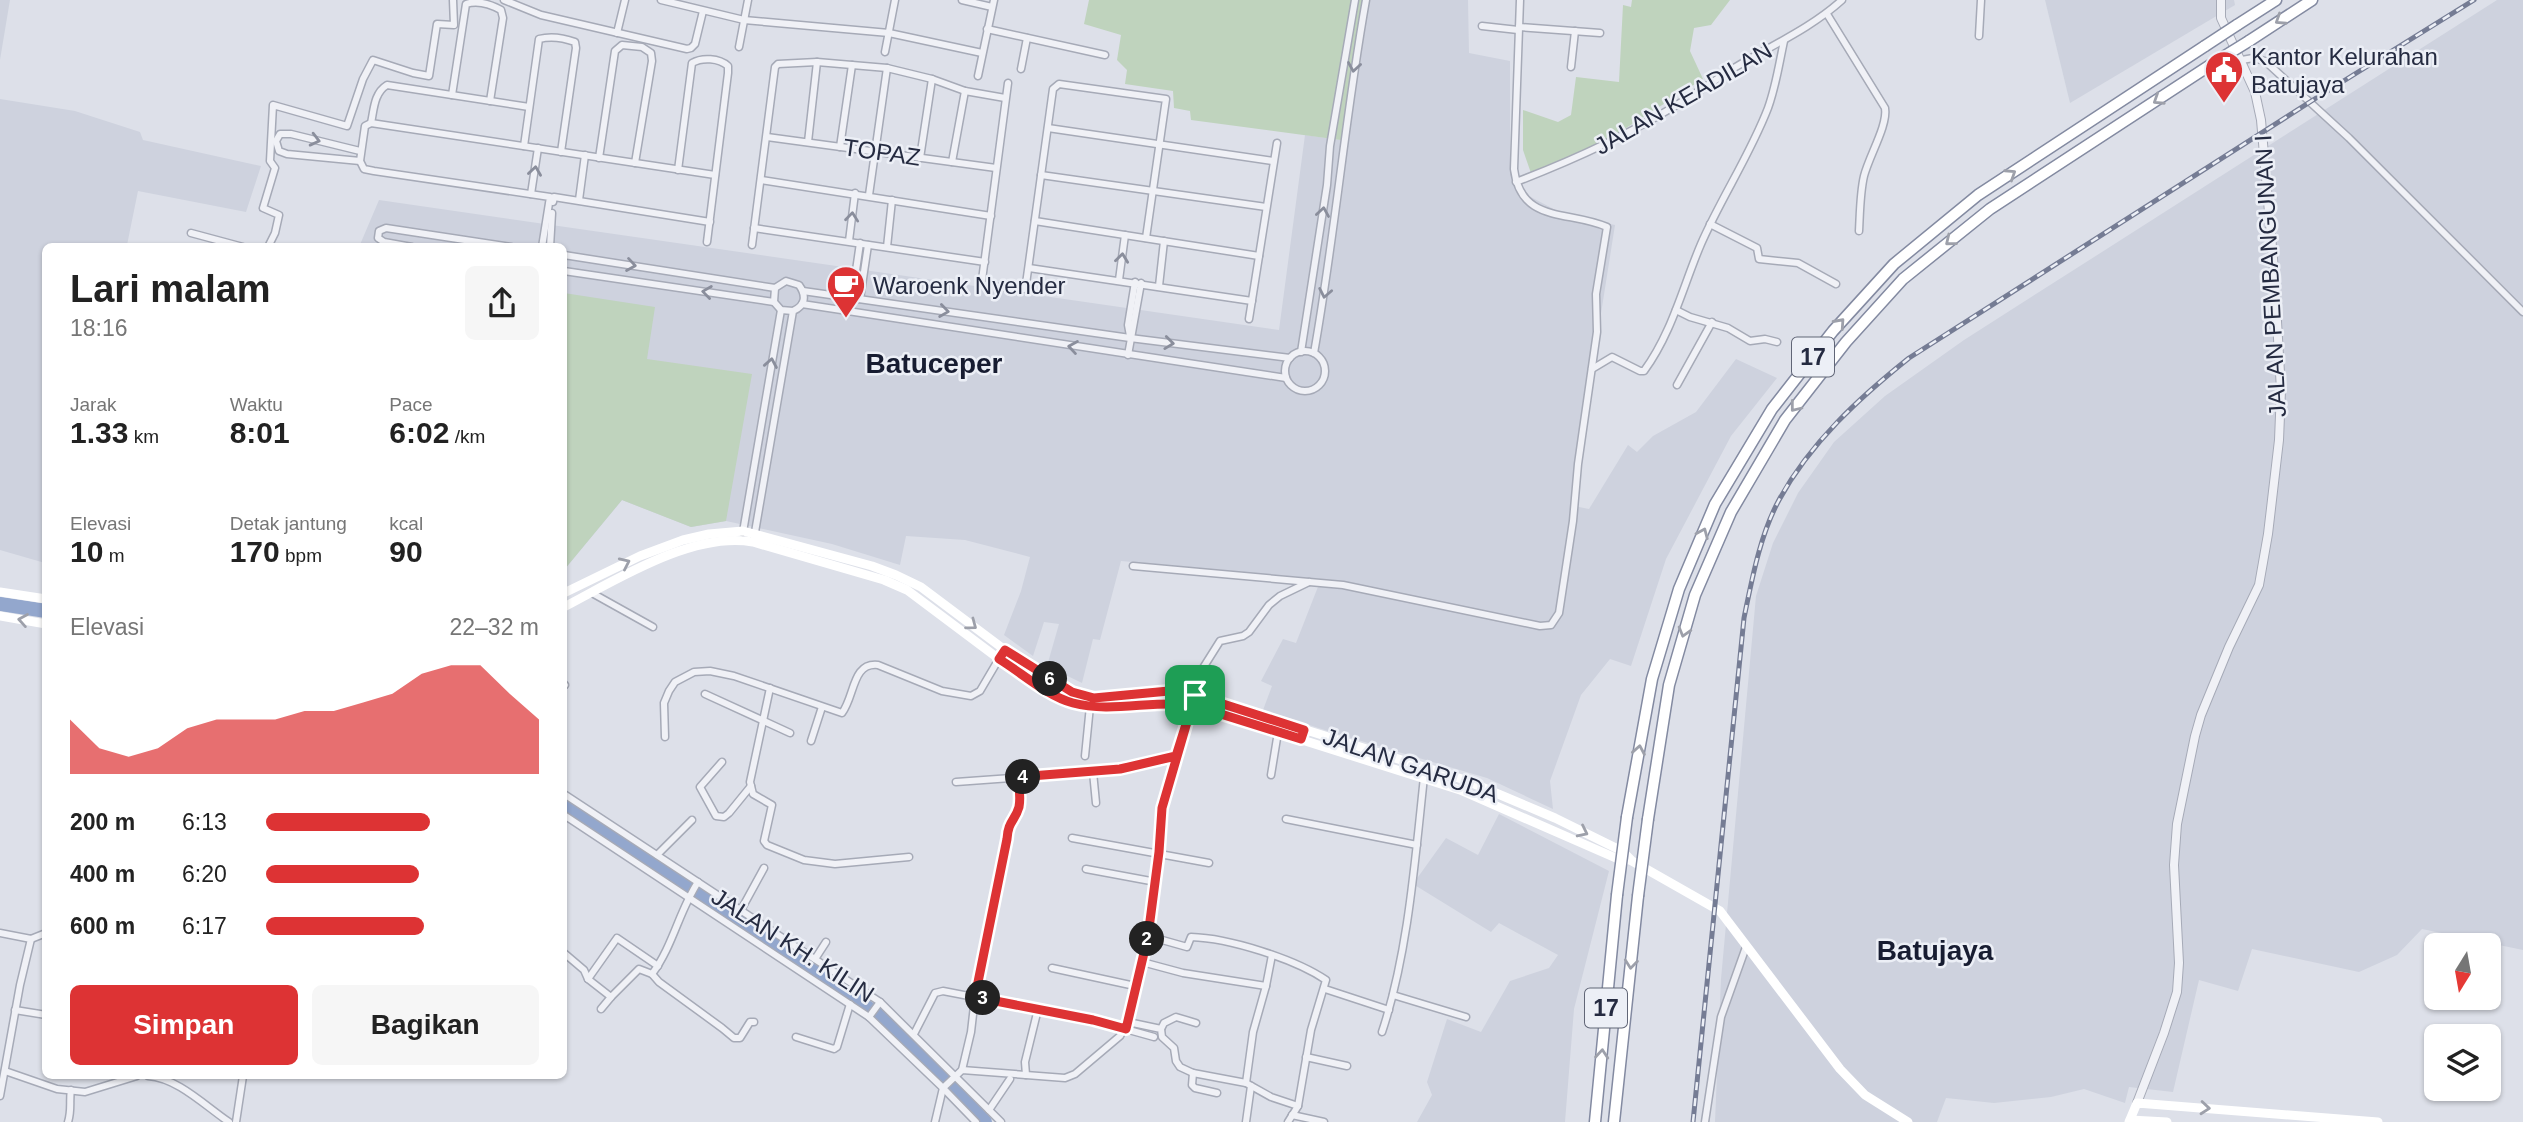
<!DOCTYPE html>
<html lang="id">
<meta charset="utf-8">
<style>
body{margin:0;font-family:Helvetica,sans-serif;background:#f6f6f6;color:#222;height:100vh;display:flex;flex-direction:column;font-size:26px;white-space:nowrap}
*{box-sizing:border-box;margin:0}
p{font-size:23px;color:#767676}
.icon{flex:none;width:38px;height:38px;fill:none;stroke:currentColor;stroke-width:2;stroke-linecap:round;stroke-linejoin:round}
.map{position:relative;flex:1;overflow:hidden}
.drawer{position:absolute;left:42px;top:243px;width:525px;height:836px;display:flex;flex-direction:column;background:#fff;border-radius:10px;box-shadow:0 2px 5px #0004}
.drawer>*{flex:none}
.needle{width:46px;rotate:191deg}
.controls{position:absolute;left:2424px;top:933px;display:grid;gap:14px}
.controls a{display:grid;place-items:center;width:77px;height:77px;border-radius:10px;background:#fff;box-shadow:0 2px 5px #0004;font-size:35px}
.pin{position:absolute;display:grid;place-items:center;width:60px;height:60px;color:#fff;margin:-30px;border-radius:14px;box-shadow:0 4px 10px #0006}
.km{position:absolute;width:35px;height:35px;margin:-18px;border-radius:50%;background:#222;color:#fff;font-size:19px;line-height:35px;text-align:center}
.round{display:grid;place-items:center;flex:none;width:74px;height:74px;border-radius:10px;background:#f6f6f6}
.headline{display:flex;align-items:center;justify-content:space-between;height:119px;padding:0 28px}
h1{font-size:38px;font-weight:600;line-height:52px}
.metrics{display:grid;grid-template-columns:repeat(3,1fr);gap:10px;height:119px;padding:7px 28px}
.metrics div{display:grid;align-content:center}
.metrics b{font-size:30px;font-weight:600}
.metrics small{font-size:19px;font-weight:400}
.metrics p{font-size:19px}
.chart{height:196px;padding:14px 28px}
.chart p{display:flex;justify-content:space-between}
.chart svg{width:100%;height:126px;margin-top:7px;fill:#dd3334;opacity:.7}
.primary-button{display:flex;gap:14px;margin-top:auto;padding:14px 28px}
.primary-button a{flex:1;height:80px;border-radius:10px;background:#dd3334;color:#fff;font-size:28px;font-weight:600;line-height:80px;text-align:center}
.primary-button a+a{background:#f6f6f6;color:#222}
ul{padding:0 28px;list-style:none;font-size:23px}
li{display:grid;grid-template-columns:112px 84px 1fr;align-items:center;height:52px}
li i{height:18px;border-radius:9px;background:#dd3334}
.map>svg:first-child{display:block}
.built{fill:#ced2de}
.green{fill:#bfd3bd}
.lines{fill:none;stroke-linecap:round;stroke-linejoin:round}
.river{stroke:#93a7cd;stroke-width:14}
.minor-casing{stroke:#a6aab7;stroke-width:9}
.tertiary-casing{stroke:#a6aab7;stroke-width:10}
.motorway-casing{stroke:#838aa1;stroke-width:13}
.minor{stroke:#f0f1f6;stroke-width:6}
.tertiary{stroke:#f0f1f6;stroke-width:8}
.secondary{stroke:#fff;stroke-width:9}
.motorway{stroke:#fff;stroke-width:10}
.rail-casing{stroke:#757c94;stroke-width:5}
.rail{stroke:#eceff6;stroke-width:2.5;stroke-dasharray:8;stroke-linecap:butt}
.motorway-bridge-casing{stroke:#838aa1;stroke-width:13;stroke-linecap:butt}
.motorway-bridge{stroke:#fff;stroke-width:10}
.oneway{stroke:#9da0aa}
.oneway2{stroke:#8a8e9c}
.route-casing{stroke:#fff;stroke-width:14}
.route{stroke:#dd3334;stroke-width:9}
.labels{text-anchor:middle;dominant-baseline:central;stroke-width:5;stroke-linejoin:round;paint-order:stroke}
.shield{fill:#eceff6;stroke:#616677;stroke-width:2}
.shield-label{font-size:23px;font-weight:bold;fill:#252b41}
.poi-label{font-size:24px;fill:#252b41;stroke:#eceff6;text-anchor:start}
.street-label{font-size:24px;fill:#252b41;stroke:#eceff6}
.quarter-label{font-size:28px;font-weight:bold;fill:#171c31;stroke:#eceff6}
</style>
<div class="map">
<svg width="2523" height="1122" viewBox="0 0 2523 1122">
<rect width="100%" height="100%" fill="#dde0e9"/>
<g class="built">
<polygon points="0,0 10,0 0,60"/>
<polygon points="1370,0 1468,0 1469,53 1510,61 1510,160 1521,192 1567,216 1615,225 1588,396 1574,506 1589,509 1628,445 1637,452 1653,436 1696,412 1736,359 1777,378 1731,436 1666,559 1631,666 1610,659 1581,695 1550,781 1553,809 1487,778 1334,733 1263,710 1272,686 1261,681 1283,639 1296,643 1321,579 1121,561 1100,640 1093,639 1082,683 1047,666 1059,624 1044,622 1033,656 1004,635 1021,591 1030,557 965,540 906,536 900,565 832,544 726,521 691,527 622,500 564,570 564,247 359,247 379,200 1279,330 1305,135 1348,141 1357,70"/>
<polygon points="2045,0 2234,0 2235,5 2070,103"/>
<polygon points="2497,0 2523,0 2523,950 2422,929 2397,955 2359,972 2252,949 2238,991 2199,980 2173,1092 2129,1087 2125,1103 2084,1089 2051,1097 1994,1103 1946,1098 1937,1122 1715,1122 1721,979 1756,596 1773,543 1798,493 1834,442 1885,396 1964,340"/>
<polygon points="0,99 75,111 140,132 143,140 261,166 246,212 138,191 127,245 135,247 46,247 45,563 0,550"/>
<polygon points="1499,814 1609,871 1574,1009 1565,1122 1417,1122 1432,1095 1427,1082 1447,1019 1481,1032 1510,981 1549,968 1558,955 1499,923 1491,932 1413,884 1446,838 1478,855"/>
</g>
<g class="green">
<polygon points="1089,0 1370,0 1357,70 1348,141 1191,120 1190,111 1174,108 1173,91 1125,84 1127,70 1117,60 1121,35 1084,24"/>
<polygon points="1632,0 1730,0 1711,25 1694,28 1690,51 1703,79 1571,163 1532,176 1523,150 1523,110 1558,122 1571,115 1576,77 1619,82 1623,5 1631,7"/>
<polygon points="564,293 655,307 647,359 752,374 726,521 691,527 622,500 564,570"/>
</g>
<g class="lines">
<g class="river">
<polyline points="0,604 46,611"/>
<polyline points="564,806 885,1019 985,1122"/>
</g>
<g class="minor-casing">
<g id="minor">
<polyline points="504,0 541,15 687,49 691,48 695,44 703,11"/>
<polyline points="661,0 744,20 889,33 982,53"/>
<polyline points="962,0 992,7"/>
<path d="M1827 14 1885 108C1888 125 1869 156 1864 176 1860 193 1860 213 1859 231"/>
<polyline points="1482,26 1518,30"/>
<polyline points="1519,27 1600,33"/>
<polyline points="987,29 1105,55"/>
<polyline points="617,33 625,0"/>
<polyline points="1979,36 1981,0"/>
<polyline points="739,47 748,0"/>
<polyline points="885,52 895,0"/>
<polyline points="2242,60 2253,58 2265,61 2349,138 2523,312"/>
<polyline points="1571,67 1575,31"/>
<polyline points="1021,69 1027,38"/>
<polyline points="978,76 994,0"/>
<path d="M452 95 466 4C478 0 490 4 501 10L503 18 490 101"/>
<path d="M529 107 387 85C374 93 374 109 371 123L365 126 360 161 364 169 374 171 550 197 542 247"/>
<polyline points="371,123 715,175"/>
<polyline points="1048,128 1273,161"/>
<polyline points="767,137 996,168"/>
<polyline points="808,142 817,62"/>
<path d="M524 146 539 39C550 36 564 38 575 42L576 48 561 152"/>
<polyline points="840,147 852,65"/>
<polyline points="599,158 615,51 622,45 642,47 651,53 652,61 635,163"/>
<polyline points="920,158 932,79"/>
<polyline points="360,161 287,154 279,151 276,141 280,134 291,134 360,151"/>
<polyline points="952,162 965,91"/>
<path d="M678 170 692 63C702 57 719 58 728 66V73L707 242"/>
<polyline points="1041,175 1266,207"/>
<polyline points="761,180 991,216"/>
<path d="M1516 182C1571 161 1624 137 1675 106 1695 94 1714 81 1734 68 1770 46 1810 29 1842 0"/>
<polyline points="531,194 538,148"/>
<polyline points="869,195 887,68"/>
<polyline points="579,200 585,155"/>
<polyline points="553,202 554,197 710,222"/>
<polyline points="1035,221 1259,256"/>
<polyline points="1710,224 1757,248 1759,259 1798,263 1836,284"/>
<polyline points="754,228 985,262"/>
<polyline points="191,233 243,247"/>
<polyline points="849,241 855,193"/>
<polyline points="752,245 775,67 778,64 817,62 887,68 932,79 965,91 1005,98"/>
<polyline points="268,247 275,233 279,215 263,208 275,168 270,161 273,105 347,126 363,79 373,60 413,73 429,76 437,24 454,25 453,0"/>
<polyline points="412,247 384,242 378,238 379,231 386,228 511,247"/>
<polyline points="550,247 552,213"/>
<polyline points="887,247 892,200"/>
<polyline points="564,255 775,288"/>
<polyline points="1029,268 1252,301"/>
<polyline points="564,271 774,302"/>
<polyline points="982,280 1008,83"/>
<polyline points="1119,280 1125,235"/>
<polyline points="1159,286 1164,241"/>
<polyline points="997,287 1024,289 1026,284 1053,89 1059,84 1166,99 1146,238"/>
<polyline points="803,291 1130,338 1290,358"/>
<polyline points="852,298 860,243"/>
<polyline points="860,299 868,245"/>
<polyline points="802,304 1286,378"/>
<polyline points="1676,310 1690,317 1728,328 1750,341 1765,339 1777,342"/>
<polyline points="1249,319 1277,143"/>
<polyline points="1130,336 1128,325 1135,282"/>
<circle cx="1305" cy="371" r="20"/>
<polyline points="1301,352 1327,185 1330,146 1355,0"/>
<path d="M1314 353C1335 236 1345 117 1366 0"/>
<polyline points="1128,355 1141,283"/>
<path d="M1592 369 1612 357 1640 371H1644C1672 333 1683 286 1701 244 1721 198 1750 155 1768 108 1776 86 1779 64 1784 41"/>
<polyline points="1677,385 1712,322"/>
<polyline points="743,532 781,310"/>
<path d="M754 538 793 311C805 306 807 296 799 285L786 281 775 288 774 302 781 310 793 311"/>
<path d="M1133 566 1343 585 1540 626 1551 625 1559 613 1561 600 1573 521 1578 464 1597 332 1596 294 1607 227C1568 210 1521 224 1514 169L1520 0"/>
<polyline points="592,593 653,627"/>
<polyline points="564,684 565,685"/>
<polyline points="770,688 750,782 753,794 772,805 764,841 767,845 804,860 835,864 909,857"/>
<polyline points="705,694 790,733"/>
<polyline points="1195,695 1203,668 1220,641 1243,636 1249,632 1269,605 1280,596 1309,582"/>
<path d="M665 737 664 703 669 691 675 682 694 672 710 671 734 676 842 713C855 696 852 662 878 665L942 691 971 696 980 691 1000 657"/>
<polyline points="811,741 822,707"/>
<polyline points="1085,756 1090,706"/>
<polyline points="722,762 700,787 716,816 724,817 729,813 751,786"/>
<polyline points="1093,772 1096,803"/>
<polyline points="1271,775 1278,732"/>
<polyline points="956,782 1093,772 1120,769 1176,756"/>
<polyline points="564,794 880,1002 1001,1122"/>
<polyline points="564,815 869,1017 943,1088 976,1122"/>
<polyline points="1286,819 1417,845"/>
<polyline points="1072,838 1209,863"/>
<polyline points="657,855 692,820"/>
<polyline points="1086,869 1156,882"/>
<polyline points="741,910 764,868"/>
<polyline points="0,933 31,939 46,933"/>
<path d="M1148 936 1187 947 1191 937C1229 938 1295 959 1326 980L1311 1030 1298 1106 1288 1122"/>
<path d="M564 953 584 970 588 979 611 997 639 969 652 974C673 946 679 911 698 882"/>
<polyline points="815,959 826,942"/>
<polyline points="1142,962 1183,973 1266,986"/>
<polyline points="1052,968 1135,986"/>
<polyline points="652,974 659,982 722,1028 734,1038 740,1038 750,1022 754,1022"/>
<polyline points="588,979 617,938 658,966"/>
<polyline points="1325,989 1389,1010"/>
<polyline points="1393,995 1466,1017"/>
<polyline points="601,1009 611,997"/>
<polyline points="15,1010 46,1015"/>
<polyline points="869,1017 880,1002"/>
<polyline points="1128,1022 1161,1029 1162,1037 1174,1048 1176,1061 1180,1067 1193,1073 1246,1083 1271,1097 1298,1106"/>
<polyline points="1161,1029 1164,1023 1176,1017 1196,1023"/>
<path d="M1382 1032C1408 954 1415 860 1424 777"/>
<polyline points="914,1034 935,993 943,991 1093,1020 1154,1037"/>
<polyline points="796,1037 834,1049 837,1047 850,1004"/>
<polyline points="1306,1057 1347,1066"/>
<path d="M962 1070 971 1032 975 997 1007 839C1008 821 1015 821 1018 807 1021 797 1019 787 1018 777"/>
<polyline points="5,1071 57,1089 85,1092 137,1076"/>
<polyline points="1193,1073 1192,1085 1195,1088 1217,1093"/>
<polyline points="1026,1075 1025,1062 1038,1009"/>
<path d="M148 1076C178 1078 205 1106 229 1122"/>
<polyline points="1246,1083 1253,1032 1266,986 1272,955"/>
<polyline points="0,1096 20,985 31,939"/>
<polyline points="989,1110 1010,1079"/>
<polyline points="1292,1115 1324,1122"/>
<path d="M68 1122C72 1109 69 1101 71 1090"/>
<polyline points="236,1122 243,1076"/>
<polyline points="935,1122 943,1088 962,1070 1065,1078 1075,1074 1120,1036 1128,1022 1135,986 1148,936 1156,882 1162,808 1192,705"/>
<polyline points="1246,1122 1251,1086"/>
<polyline points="1705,1122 1721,1017 1746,947"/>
</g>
</g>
<g class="tertiary-casing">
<polyline id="tertiary" points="2137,1103 2164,1033 2177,992 2179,963 2174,865 2177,824 2195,736 2201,715 2229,647 2259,585 2268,534 2279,440 2281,390 2274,270 2261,120 2255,92 2221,18 2221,0"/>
</g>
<g class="motorway-casing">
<g id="motorway">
<polyline points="2237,25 2276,0"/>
<polyline points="2249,41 2312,0"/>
<polyline points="1627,817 1652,679 1679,589 1715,504 1772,409 1833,331 1894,264 1978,195 2205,46"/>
<polyline points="1648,819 1669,685 1695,595 1731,512 1785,420 1846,342 1903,279 1990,209 2215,62"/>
<polyline points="1595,1122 1617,895"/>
<polyline points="1614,1122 1638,896"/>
</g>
</g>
<use href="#minor" class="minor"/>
<use href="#tertiary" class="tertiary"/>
<g class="secondary">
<polyline points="0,592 46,599"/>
<polyline points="564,593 640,556 683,540 709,534 743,531 872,566 896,575 921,587 1005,650 1072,692 1094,698 1169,691 1195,695 1465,780 1555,818 1622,851 1632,861 1720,911 1840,1069 1865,1095 1908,1122"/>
<path d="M564 607C616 580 693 531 753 542L884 580 907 590 999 659 1071 702 1096 707 1169 702 1192 705 1460 790 1618 859 1628 860"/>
<polyline points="0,616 46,624"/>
<polyline points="2130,1120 2167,1122"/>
<polyline points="2129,1122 2137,1103 2378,1122"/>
</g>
<use href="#motorway" class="motorway"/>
<g class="rail-casing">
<path id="rail" d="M1693 1122 1744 618C1752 579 1760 535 1779 500 1810 443 1859 398 1909 358L2313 100 2474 0"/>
</g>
<use href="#rail" class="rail"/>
<g class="motorway-bridge-casing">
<g id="motorway-bridge">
<polyline points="2205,46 2237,25"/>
<polyline points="2215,62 2249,41"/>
<polyline points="1617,895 1627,817"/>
<polyline points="1638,896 1648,819"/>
</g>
</g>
<use href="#motorway-bridge" class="motorway-bridge"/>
</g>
<defs><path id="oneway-chevron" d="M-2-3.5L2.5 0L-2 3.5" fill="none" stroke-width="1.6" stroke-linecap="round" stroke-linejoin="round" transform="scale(1.75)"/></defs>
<g class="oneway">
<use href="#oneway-chevron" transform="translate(2280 20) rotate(147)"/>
<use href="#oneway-chevron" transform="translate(2158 100) rotate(147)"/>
<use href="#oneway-chevron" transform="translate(2011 174) rotate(-33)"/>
<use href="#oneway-chevron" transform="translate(1950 241) rotate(141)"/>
<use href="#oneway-chevron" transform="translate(1840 323) rotate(-48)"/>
<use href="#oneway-chevron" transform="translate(1795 407) rotate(128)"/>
<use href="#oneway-chevron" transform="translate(1703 533) rotate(-67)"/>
<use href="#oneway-chevron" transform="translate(625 563) rotate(-25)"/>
<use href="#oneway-chevron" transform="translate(23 620) rotate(-170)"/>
<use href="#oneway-chevron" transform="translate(972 625) rotate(37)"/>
<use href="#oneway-chevron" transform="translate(1684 632) rotate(106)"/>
<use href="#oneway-chevron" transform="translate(1639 750) rotate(-80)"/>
<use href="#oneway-chevron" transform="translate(1583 832) rotate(26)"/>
<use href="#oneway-chevron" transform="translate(1631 964) rotate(96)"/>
<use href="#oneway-chevron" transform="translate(1602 1054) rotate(-85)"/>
<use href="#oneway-chevron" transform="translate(2205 1108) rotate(5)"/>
</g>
<g class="oneway2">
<use href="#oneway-chevron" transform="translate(1354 67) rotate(99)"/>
<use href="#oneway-chevron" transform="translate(315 140) rotate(14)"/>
<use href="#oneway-chevron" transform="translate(535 171) rotate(-82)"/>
<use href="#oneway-chevron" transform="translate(1323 212) rotate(-81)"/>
<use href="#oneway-chevron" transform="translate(852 217) rotate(-84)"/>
<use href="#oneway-chevron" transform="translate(1122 258) rotate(-83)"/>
<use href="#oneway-chevron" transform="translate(631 265) rotate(9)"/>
<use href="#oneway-chevron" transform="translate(707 292) rotate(-172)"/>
<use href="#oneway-chevron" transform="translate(1325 293) rotate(101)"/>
<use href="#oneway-chevron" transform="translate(944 311) rotate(8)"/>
<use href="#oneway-chevron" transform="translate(1169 343) rotate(7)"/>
<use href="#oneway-chevron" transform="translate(1073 347) rotate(-171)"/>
<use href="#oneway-chevron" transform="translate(771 363) rotate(-80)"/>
</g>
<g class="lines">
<g class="route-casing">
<path id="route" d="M1195 695 1304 730 1301 739 1192 705 1162 808 1159 852 1148 936 1126 1029 1093 1020 975 997 1007 839C1008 821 1015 821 1019 807 1021 797 1019 787 1018 777L1120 769 1176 756 1192 705C1153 700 1111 713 1073 703 1047 696 1022 673 999 659L1005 650 1072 692 1094 698 1169 691 1195 695"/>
</g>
<use href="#route" class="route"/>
</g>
<defs>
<g id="civic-pin" transform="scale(2.0125)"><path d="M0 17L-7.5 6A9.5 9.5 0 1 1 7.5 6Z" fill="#dd3334" stroke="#eceff6"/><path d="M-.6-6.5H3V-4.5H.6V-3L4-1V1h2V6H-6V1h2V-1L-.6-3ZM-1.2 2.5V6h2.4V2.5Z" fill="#fff"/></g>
<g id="cafe-pin" transform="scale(2.0125)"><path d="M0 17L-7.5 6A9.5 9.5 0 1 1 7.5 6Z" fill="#dd3334" stroke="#eceff6"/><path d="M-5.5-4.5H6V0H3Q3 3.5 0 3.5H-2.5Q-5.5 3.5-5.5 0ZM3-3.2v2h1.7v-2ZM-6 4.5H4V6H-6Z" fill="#fff"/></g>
</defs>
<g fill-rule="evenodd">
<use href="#civic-pin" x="2224" y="70"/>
<use href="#cafe-pin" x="846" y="285"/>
</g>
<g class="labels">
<g class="shield">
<rect x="1792" y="337.5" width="42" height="39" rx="5"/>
<rect x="1585" y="988.5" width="42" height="39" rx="5"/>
</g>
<g class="shield-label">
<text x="1813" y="357">17</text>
<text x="1606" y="1008">17</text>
</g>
<g class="poi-label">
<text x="2251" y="56">Kantor Kelurahan<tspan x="2251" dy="28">Batujaya</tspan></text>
<text x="873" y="285">Waroenk Nyender</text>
</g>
<g class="street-label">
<text transform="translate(1683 98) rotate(-30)">JALAN KEADILAN</text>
<text transform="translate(882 152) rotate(8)">TOPAZ</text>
<text transform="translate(2270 276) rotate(-93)">JALAN PEMBANGUNAN I</text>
<text transform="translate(1411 765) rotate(19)">JALAN GARUDA</text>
<text transform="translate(793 945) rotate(33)">JALAN KH. KILIN</text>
</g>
<g class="quarter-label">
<text x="934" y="363">Batuceper</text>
<text x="1935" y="950">Batujaya</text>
</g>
</g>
</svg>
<div class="controls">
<a><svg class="needle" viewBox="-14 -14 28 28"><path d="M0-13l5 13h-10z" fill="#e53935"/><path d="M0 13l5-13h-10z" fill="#767676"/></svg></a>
<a><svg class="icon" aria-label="layers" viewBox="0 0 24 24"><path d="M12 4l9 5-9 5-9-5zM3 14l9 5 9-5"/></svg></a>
</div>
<div class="pin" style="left:1195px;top:695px;background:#1e9e55"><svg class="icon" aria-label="arrive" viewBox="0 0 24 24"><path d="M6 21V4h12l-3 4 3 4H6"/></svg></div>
<b class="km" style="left:1147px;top:939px">2</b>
<b class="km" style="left:983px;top:998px">3</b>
<b class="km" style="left:1023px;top:777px">4</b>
<b class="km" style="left:1050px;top:679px">6</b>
<section class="drawer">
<div class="headline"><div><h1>Lari malam</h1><p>18:16</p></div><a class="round"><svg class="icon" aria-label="share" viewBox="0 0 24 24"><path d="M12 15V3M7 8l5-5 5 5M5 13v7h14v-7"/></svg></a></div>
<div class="metrics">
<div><p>Jarak</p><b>1.33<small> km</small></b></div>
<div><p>Waktu</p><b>8:01</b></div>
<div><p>Pace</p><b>6:02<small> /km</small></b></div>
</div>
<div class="metrics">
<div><p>Elevasi</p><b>10<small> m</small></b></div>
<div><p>Detak jantung</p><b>170<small> bpm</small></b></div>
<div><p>kcal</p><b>90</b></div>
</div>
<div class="chart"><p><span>Elevasi</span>22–32 m</p>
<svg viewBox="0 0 160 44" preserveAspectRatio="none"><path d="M0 44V25L10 35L20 38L30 35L40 28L50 25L60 25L70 25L80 22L90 22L100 19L110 16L120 9L130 6L140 6L150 16L160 25V44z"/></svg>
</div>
<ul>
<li><b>200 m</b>6:13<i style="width:60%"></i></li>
<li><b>400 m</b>6:20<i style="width:56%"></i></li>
<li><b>600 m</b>6:17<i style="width:58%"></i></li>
</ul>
<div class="primary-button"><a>Simpan</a><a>Bagikan</a></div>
</section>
</div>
